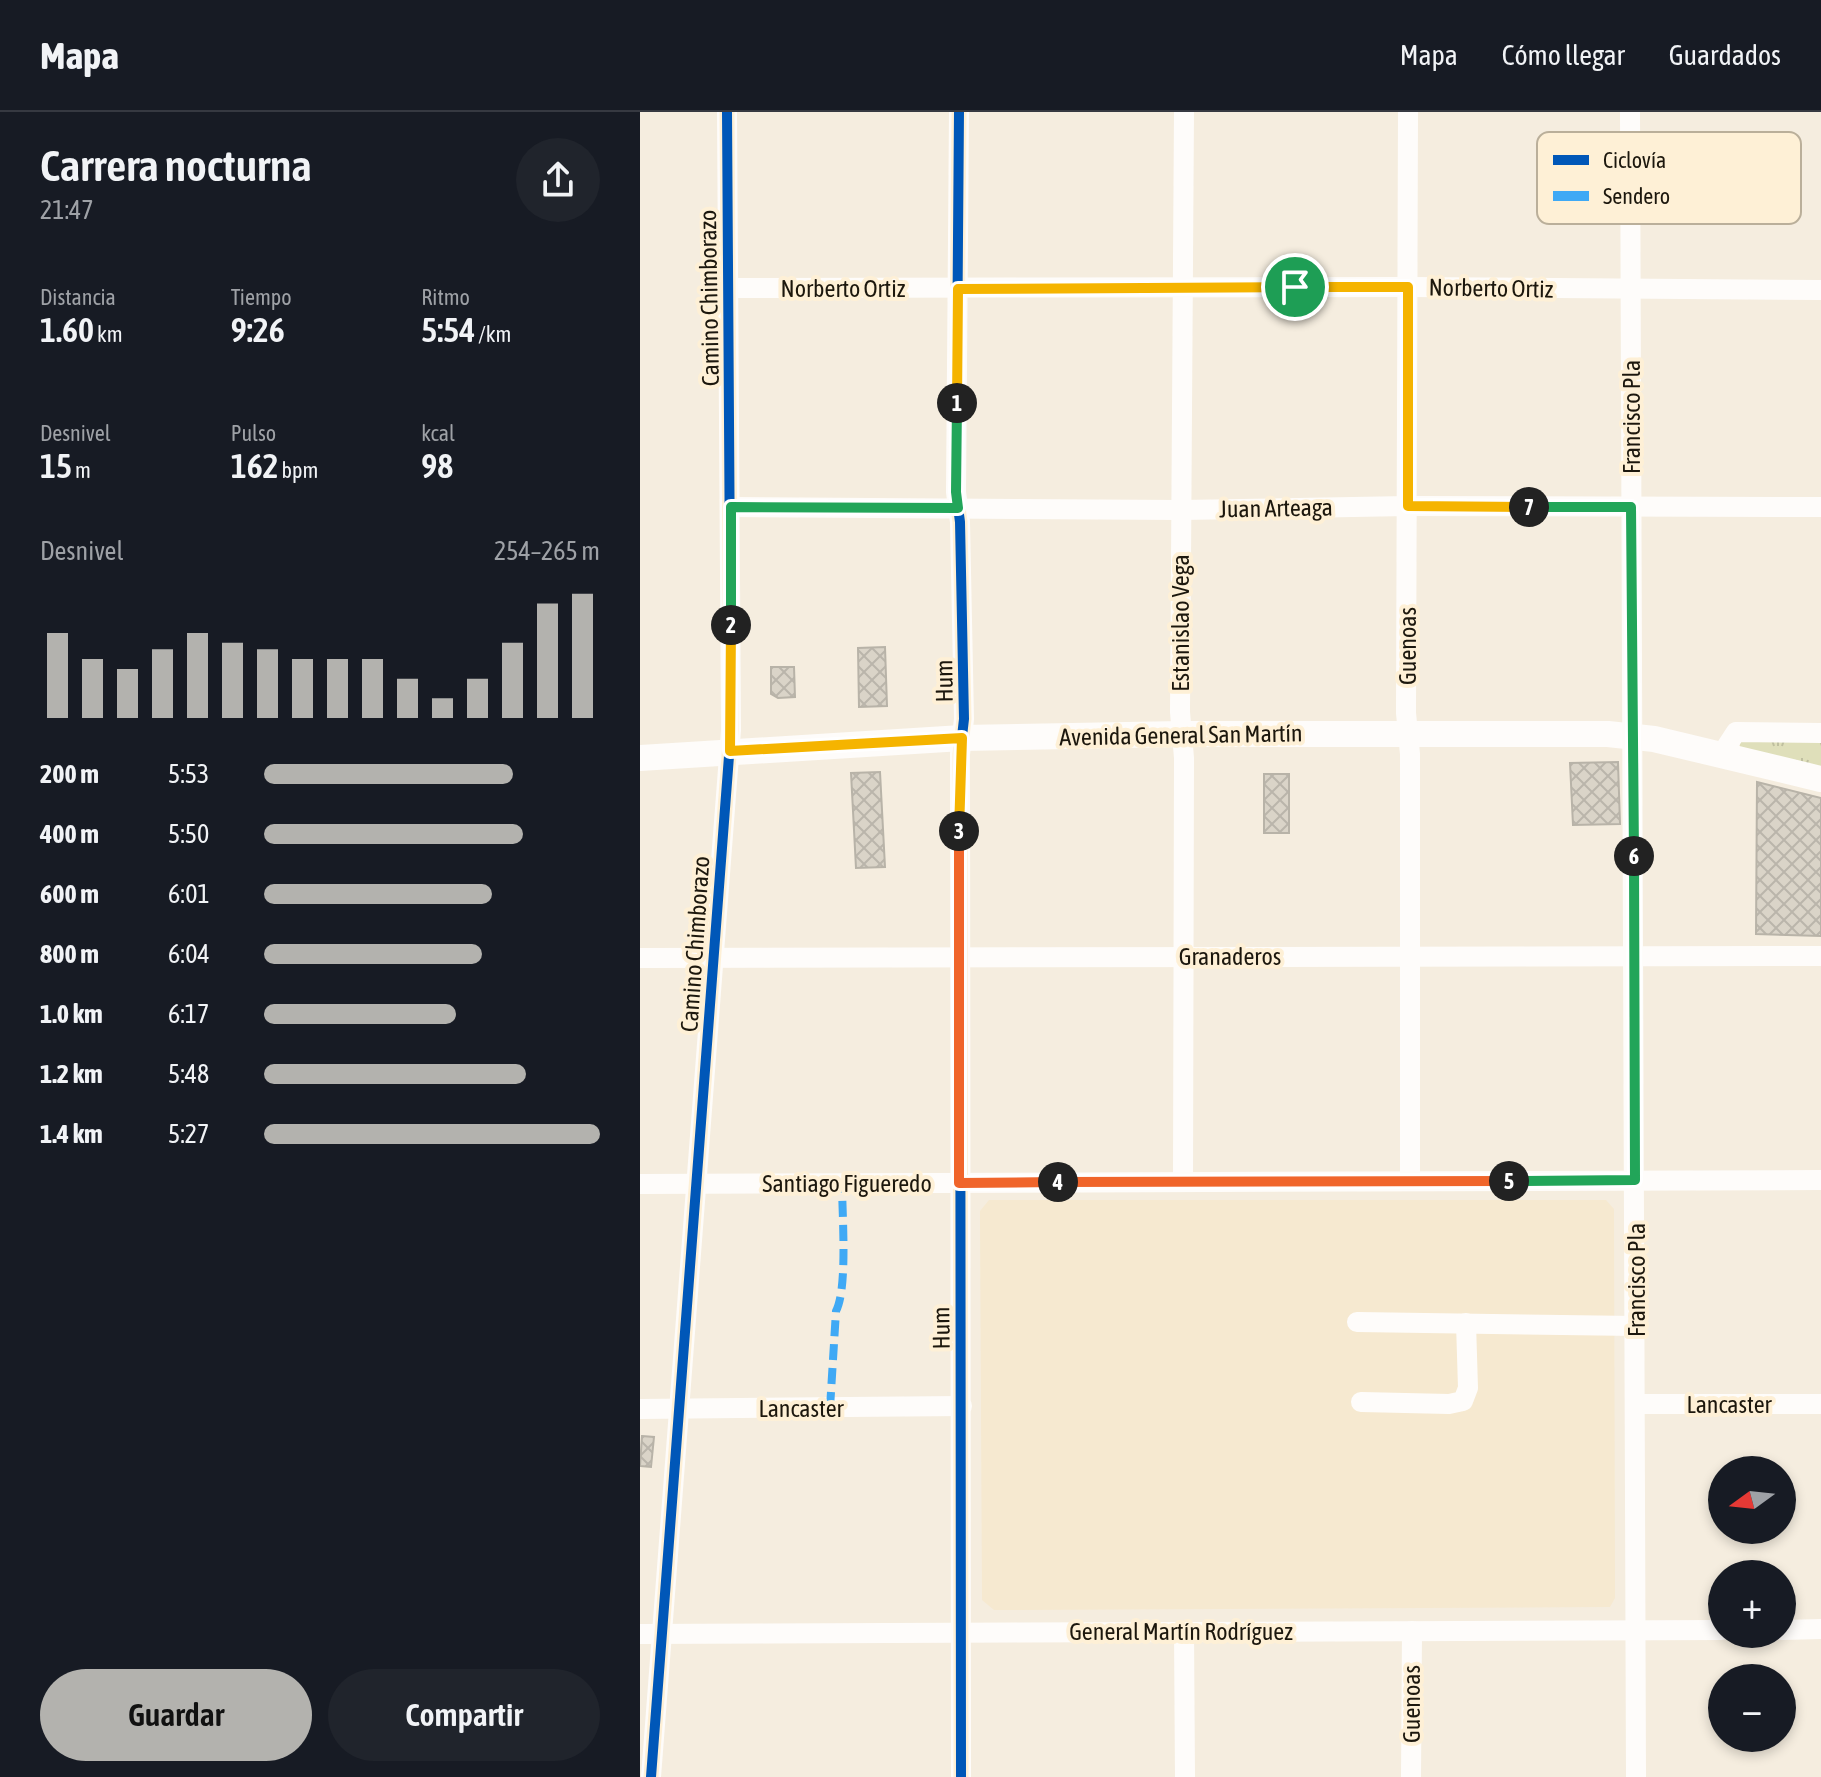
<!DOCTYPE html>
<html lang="es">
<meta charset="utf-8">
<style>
body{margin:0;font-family:"Asap Condensed",sans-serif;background:#20242c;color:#f1f3f6;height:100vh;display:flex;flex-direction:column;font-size:30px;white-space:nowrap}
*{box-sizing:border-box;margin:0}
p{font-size:26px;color:#9ea1a6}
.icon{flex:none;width:44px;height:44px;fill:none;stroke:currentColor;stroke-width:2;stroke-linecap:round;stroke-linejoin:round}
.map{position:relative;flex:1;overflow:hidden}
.details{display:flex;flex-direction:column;background:#171b24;width:640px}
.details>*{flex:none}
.needle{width:52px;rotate:255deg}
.buttons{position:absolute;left:1068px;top:1344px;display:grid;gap:16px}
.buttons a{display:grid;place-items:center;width:88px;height:88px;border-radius:50%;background:#171b24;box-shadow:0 4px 12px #0003;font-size:40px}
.pin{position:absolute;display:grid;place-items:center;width:68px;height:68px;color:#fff;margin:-34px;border:4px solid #fff;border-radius:50%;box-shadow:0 2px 8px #0007}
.km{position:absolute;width:40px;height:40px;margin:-20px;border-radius:50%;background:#222;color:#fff;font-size:22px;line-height:40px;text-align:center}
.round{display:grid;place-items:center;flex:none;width:84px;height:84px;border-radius:42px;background:#20242c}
.headline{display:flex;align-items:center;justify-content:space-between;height:136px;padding:0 40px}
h1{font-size:44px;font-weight:600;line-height:60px}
.stats{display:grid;grid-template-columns:repeat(3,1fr);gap:12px;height:136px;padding:8px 40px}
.stats div{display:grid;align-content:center}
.stats b{font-size:34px;font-weight:600}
.stats small{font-size:22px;font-weight:400}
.stats p{font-size:22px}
.chart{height:224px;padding:16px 40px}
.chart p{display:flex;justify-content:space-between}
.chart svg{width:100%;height:144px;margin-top:8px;stroke:#b3b2ae;stroke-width:6}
.button{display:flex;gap:16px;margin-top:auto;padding:16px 40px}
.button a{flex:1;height:92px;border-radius:48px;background:#b3b2ae;color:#111;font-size:32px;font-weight:600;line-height:92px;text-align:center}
.button a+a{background:#20242c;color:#f1f3f6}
ul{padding:0 40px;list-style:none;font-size:26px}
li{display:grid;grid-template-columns:128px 96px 1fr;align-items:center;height:60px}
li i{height:20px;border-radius:10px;background:#b3b2ae}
header{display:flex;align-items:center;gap:48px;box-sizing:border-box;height:112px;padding:0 40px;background:#171b24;border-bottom:2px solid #363941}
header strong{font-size:38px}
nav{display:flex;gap:44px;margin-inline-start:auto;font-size:28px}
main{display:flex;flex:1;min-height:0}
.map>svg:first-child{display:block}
.built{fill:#f6e9d0}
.grass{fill:url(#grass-tufts)}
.building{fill:url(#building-cross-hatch);stroke:#b8b3a8;stroke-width:2}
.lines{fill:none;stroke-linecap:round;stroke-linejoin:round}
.minor{stroke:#fefcfa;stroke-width:20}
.major{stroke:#fefcfa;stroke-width:26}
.quiet{stroke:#3fa9f5;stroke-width:8;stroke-dasharray:16 8;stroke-linecap:butt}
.cycleway-casing{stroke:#fef0d6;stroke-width:15}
.cycleway{stroke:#0057b8;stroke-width:10}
.split-1-casing{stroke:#fff;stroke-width:16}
.split-2-casing{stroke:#fff;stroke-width:16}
.split-3-casing{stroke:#fff;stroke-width:16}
.split-4-casing{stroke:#fff;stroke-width:16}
.split-5-casing{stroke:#fff;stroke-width:16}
.split-6-casing{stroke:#fff;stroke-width:16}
.split-7-casing{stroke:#fff;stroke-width:16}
.split-8-casing{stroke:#fff;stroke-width:16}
.split-1{stroke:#f5b400;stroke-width:10}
.split-2{stroke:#22a559;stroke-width:10}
.split-3{stroke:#f5b400;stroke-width:10}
.split-4{stroke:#f0652b;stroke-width:10}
.split-5{stroke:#f0652b;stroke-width:10}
.split-6{stroke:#22a559;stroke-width:10}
.split-7{stroke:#22a559;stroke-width:10}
.split-8{stroke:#f5b400;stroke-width:10}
.labels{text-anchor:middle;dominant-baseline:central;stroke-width:8;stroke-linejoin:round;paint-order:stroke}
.street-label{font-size:24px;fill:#1c170d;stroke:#fef0d6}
.key{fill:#fef0d6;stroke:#baaf9a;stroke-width:2}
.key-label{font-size:22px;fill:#1c170d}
</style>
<header>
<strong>Mapa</strong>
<nav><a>Mapa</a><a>Cómo llegar</a><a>Guardados</a></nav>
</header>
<main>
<section class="details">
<div class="headline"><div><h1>Carrera nocturna</h1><p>21:47</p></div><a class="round"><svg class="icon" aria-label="share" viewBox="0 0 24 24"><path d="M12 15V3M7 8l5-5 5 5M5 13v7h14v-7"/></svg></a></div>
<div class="stats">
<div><p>Distancia</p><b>1.60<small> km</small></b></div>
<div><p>Tiempo</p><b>9:26</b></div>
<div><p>Ritmo</p><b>5:54<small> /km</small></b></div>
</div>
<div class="stats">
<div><p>Desnivel</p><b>15<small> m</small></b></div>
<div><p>Pulso</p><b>162<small> bpm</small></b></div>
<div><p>kcal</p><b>98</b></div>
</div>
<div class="chart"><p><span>Desnivel</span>254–265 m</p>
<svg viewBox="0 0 160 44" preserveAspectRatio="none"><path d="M5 44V18M15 44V26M25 44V29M35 44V23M45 44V18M55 44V21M65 44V23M75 44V26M85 44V26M95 44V26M105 44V32M115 44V38M125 44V32M135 44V21M145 44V9M155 44V6"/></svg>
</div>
<ul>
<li><b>200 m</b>5:53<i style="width:74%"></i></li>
<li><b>400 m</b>5:50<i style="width:77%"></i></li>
<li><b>600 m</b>6:01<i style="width:68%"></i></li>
<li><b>800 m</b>6:04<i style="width:65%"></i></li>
<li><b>1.0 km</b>6:17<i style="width:57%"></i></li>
<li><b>1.2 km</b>5:48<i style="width:78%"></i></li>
<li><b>1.4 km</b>5:27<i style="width:100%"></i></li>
</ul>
<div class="button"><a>Guardar</a><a>Compartir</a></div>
</section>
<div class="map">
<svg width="1181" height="1665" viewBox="0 0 1181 1665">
<defs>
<pattern id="grass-tufts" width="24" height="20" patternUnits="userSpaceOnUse" patternTransform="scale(2)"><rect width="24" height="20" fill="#dfdfba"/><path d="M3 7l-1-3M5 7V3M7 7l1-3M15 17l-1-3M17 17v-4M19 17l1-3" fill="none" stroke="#bfbf9f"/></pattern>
<pattern id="building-cross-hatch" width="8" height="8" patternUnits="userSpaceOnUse" patternTransform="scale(2)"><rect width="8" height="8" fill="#dad4c8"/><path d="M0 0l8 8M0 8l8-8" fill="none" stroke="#bab5ab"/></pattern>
</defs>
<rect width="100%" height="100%" fill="#f5eddf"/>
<polygon class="built" points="349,1088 966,1088 974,1097 975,1486 970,1495 354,1498 342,1488 340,1099"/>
<polygon class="grass" points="1100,628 1181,628 1181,656 1100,636"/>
<g class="building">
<polygon points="245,535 247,594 219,595 218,536"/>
<polygon points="131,555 154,555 155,585 138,586 131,582"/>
<polygon points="978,650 980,712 933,713 930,651"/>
<polygon points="240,660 245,755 216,756 211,661"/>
<rect x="624" y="662" width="25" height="59"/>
<polygon points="1117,670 1181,686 1181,824 1116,822"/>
<polygon points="2,1324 14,1325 11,1355 0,1354"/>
</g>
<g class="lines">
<g class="minor">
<polyline points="319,0 316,380 320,410 324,607 320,642 321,1665"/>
<polyline points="768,0 766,601 770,642 770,1069"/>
<polyline points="990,0 996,1665"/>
<polyline points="89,176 768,175 1181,178"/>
<polyline points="91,395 541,398 768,394 1181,395"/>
<polyline points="1081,643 1096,620 1181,621"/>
<polyline points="0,846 1181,844"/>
<polyline points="543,1070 544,646 540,600 544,0"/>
<polyline points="0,1072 1181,1068"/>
<polyline points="717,1210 996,1214"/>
<polyline points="721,1290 809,1292 823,1289 828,1276 826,1211"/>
<polyline points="997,1292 1181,1292"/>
<polyline points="0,1297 322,1294"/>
<polyline points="1142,1518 1181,1517"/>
<polyline points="544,1519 545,1665"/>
<polyline points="0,1522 1082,1518"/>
<polyline points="11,1665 91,618 87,0"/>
<polyline points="771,1665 772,1519"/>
</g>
<polyline class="major" points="0,646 322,626 542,622 968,622 1014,627 1181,667"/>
<path class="quiet" d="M190 1296 196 1199C208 1176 202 1101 202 1071"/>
<g class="cycleway-casing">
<g id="cycleway">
<polyline points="319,0 316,380 320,410 324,607 320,642 321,1665"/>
<polyline points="11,1665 91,618 87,0"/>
</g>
</g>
<use href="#cycleway" class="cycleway"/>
</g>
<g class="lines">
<g class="split-1-casing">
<polyline id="split-1" points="317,291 318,177 655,175"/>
</g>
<g class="split-2-casing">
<polyline id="split-2" points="91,513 91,395 318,396 316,380 317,291"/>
</g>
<g class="split-3-casing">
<polyline id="split-3" points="91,513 90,639 322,626 319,719"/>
</g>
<g class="split-4-casing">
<polyline id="split-4" points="319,719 319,1071 418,1070"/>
</g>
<g class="split-5-casing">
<polyline id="split-5" points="418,1070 869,1069"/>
</g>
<g class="split-6-casing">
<polyline id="split-6" points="869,1069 995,1068 994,744"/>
</g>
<g class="split-7-casing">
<polyline id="split-7" points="889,395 991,395 994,744"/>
</g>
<g class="split-8-casing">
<polyline id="split-8" points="655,175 768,175 768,394 889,395"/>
</g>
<use href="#split-1" class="split-1"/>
<use href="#split-2" class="split-2"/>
<use href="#split-3" class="split-3"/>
<use href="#split-4" class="split-4"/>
<use href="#split-5" class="split-5"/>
<use href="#split-6" class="split-6"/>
<use href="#split-7" class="split-7"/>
<use href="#split-8" class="split-8"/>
</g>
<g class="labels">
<g class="street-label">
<text x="203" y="176">Norberto Ortiz</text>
<text transform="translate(851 176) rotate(1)">Norberto Ortiz</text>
<text transform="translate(69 186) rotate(-91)">Camino Chimborazo</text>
<text transform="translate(991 305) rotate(-90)">Francisco Pla</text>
<text transform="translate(636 396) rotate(-1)">Juan Arteaga</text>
<text transform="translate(540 511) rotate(-90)">Estanislao Vega</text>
<text transform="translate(767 534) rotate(-90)">Guenoas</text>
<text transform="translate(304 569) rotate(-91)">Hum</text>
<text transform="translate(541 623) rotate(-1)">Avenida General San Martín</text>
<text transform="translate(55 832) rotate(-86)">Camino Chimborazo</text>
<text x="590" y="844">Granaderos</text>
<text x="207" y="1071">Santiago Figueredo</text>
<text transform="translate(996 1168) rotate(-90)">Francisco Pla</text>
<text transform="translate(301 1216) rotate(-91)">Hum</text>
<text x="1089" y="1292">Lancaster</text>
<text x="161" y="1296">Lancaster</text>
<text x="541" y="1519">General Martín Rodríguez</text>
<text transform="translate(771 1592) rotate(-90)">Guenoas</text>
</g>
</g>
<rect x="897" y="20" width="264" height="92" rx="12" class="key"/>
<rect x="913" y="43" width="36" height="10" fill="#0057b8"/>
<rect x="913" y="79" width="36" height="10" fill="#3fa9f5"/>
<g class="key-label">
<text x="963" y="56">Ciclovía</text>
<text x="963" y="92">Sendero</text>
</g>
</svg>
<div class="buttons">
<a><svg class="needle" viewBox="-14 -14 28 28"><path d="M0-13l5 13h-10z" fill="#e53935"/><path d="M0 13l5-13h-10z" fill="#9ea1a6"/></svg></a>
<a>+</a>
<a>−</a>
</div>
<div class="pin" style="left:655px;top:175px;background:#1e9e55"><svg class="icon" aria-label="arrive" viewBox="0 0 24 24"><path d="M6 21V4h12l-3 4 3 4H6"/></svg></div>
<b class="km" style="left:317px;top:291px">1</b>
<b class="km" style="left:91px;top:513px">2</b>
<b class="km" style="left:319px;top:719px">3</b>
<b class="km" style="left:418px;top:1070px">4</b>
<b class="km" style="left:869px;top:1069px">5</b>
<b class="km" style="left:994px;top:744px">6</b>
<b class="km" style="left:889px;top:395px">7</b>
</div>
</main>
